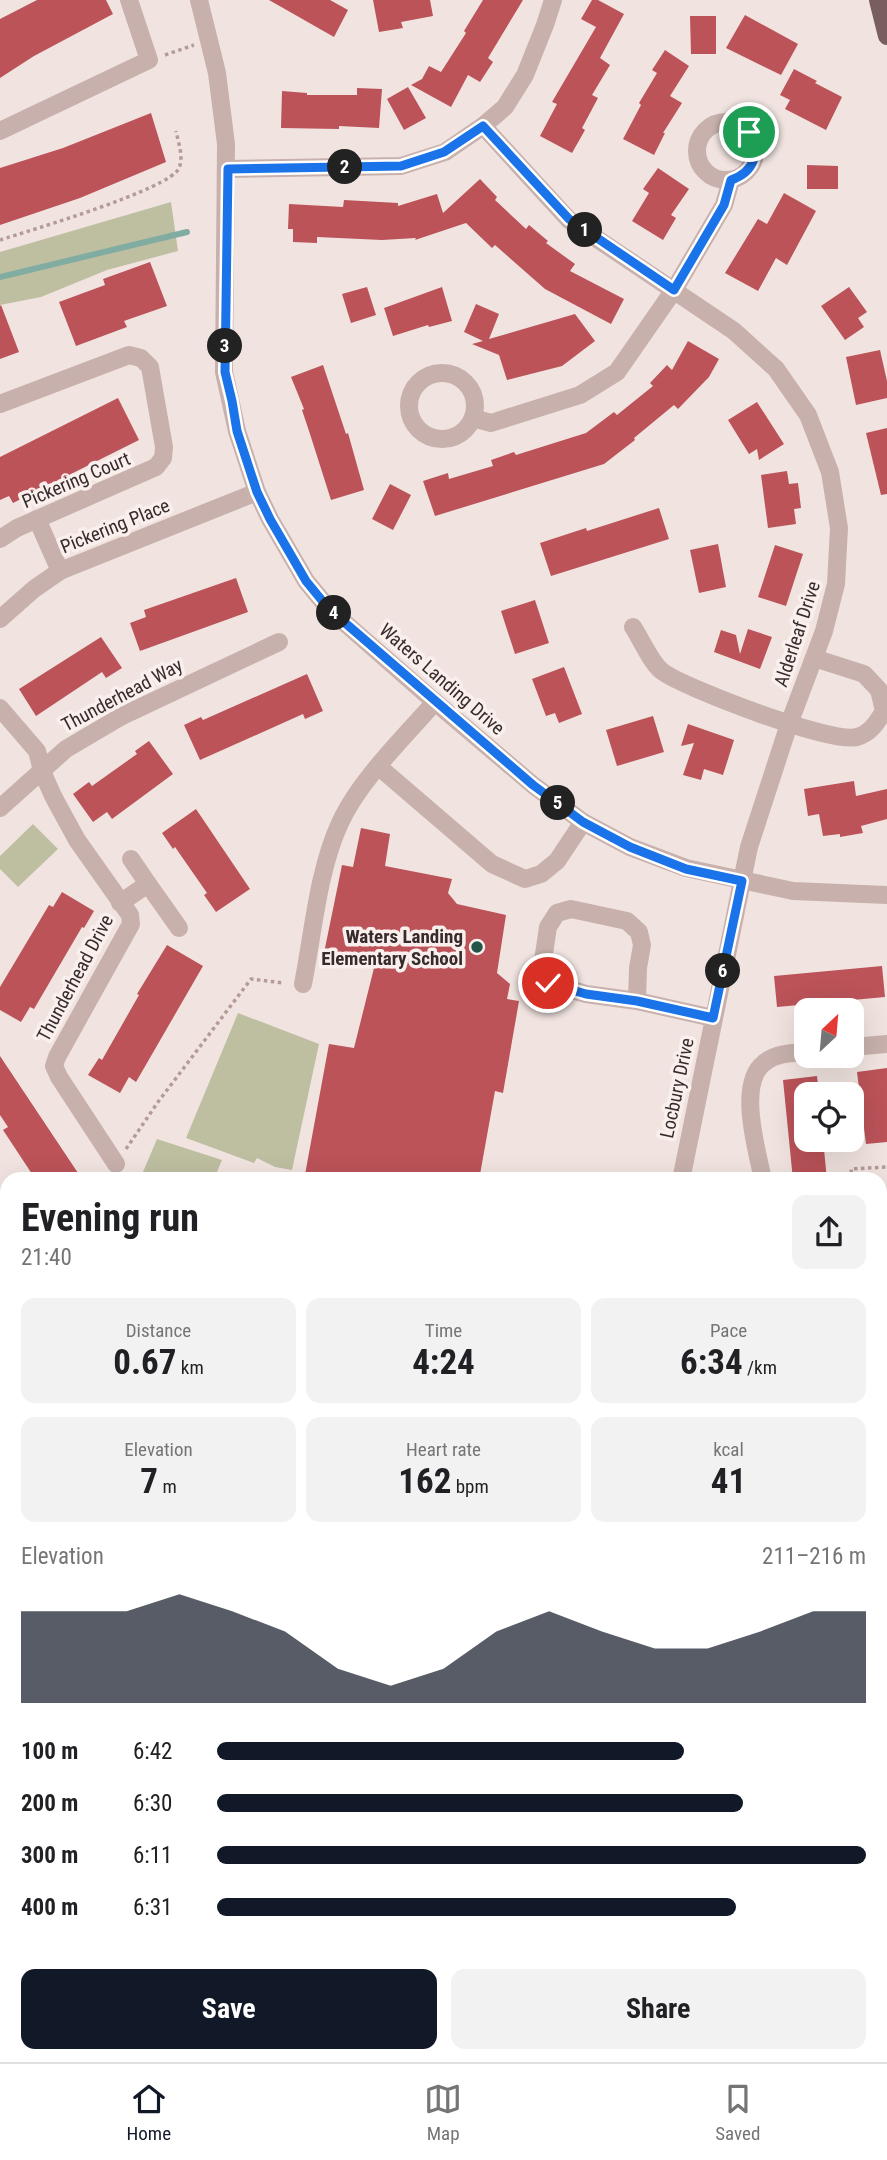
<!DOCTYPE html>
<meta charset="utf-8">
<style>
body{margin:0;font-family:"Roboto Condensed",sans-serif;background:#f2f2f2;color:#202124;height:100vh;display:flex;flex-direction:column;font-size:26px;white-space:nowrap}
*{box-sizing:border-box;margin:0}
p{font-size:23px;color:#757577}
.icon{flex:none;width:38px;height:38px;fill:none;stroke:currentColor;stroke-width:2;stroke-linecap:round;stroke-linejoin:round}
.map{position:relative;flex:1;overflow:hidden}
.sheet{position:absolute;left:0px;top:1172px;width:887px;height:891px;display:flex;flex-direction:column;background:#fff;border-radius:21px 21px 0 0;box-shadow:0 7px 28px #0002}
.sheet>*{flex:none}
.needle{width:46px;rotate:26deg}
.tools{position:absolute;left:794px;top:998px;display:grid;gap:14px}
.tools a{display:grid;place-items:center;width:70px;height:70px;border-radius:14px;background:#fff;box-shadow:0 7px 28px #0002;font-size:35px}
.pin{position:absolute;display:grid;place-items:center;width:60px;height:60px;color:#fff;margin:-30px;border:4px solid #fff;border-radius:50%;box-shadow:0 2px 7px #0007}
.km{position:absolute;width:35px;height:35px;margin:-18px;border-radius:50%;background:#222;color:#fff;font-size:19px;line-height:35px;text-align:center}
.round{display:grid;place-items:center;flex:none;width:74px;height:74px;border-radius:14px;background:#f2f2f2}
.overview{display:flex;align-items:center;justify-content:space-between;height:119px;padding:0 21px}
h1{font-size:38px;font-weight:700;line-height:52px}
.metrics{display:grid;grid-template-columns:repeat(3,1fr);gap:10px;height:119px;padding:7px 21px}
.metrics div{display:grid;align-content:center;border-radius:14px;background:#f2f2f2;text-align:center}
.metrics b{font-size:35px;font-weight:700}
.metrics small{font-size:19px;font-weight:400}
.metrics p{font-size:19px}
.chart{height:196px;padding:14px 21px}
.chart p{display:flex;justify-content:space-between}
.chart svg{width:100%;height:126px;margin-top:7px;fill:#111827;opacity:.7}
.button{display:flex;gap:14px;margin-top:auto;padding:14px 21px}
.button a{flex:1;height:80px;border-radius:14px;background:#111827;color:#fff;font-size:28px;font-weight:700;line-height:80px;text-align:center}
.button a+a{background:#f2f2f2;color:#202124}
ul{padding:0 21px;list-style:none;font-size:23px}
li{display:grid;grid-template-columns:112px 84px 1fr;align-items:center;height:52px}
li i{height:18px;border-radius:9px;background:#111827}
.dock{display:flex;justify-content:space-around;align-items:center;height:98px;border-top:2px solid #e0e0e0;background:#fff;font-size:19px;color:#757577}
.dock a{display:grid;justify-items:center;gap:4px}
.dock .on{color:#111827}
.map>svg:first-child{display:block}
.green{fill:#bebfa1}
.water{fill:#81aca1}
.lines{fill:none;stroke-linecap:round;stroke-linejoin:round}
.stream{stroke:#81aca1;stroke-width:6}
.building{fill:#bb5359}
.path{stroke:#b49b97;stroke-width:3.5;stroke-dasharray:3.5 3.5;stroke-linecap:butt}
.minor{stroke:#c8b1ac;stroke-width:18}
.major{stroke:#785e5d;stroke-width:18}
.route-casing{stroke:#fff;stroke-width:14}
.route{stroke:#1a73e8;stroke-width:9}
.poi-dot{fill:#23554a;stroke:#f9efec;stroke-width:2.5}
.labels{text-anchor:middle;dominant-baseline:central;stroke-width:7;stroke-linejoin:round;paint-order:stroke}
.street-label{font-size:19px;fill:#372b2b;stroke:#f9efec}
.poi-label{font-size:19px;font-weight:bold;fill:#372b2b;stroke:#f9efec;text-anchor:end}
</style>
<div class="map">
<svg width="887" height="2062" viewBox="0 0 887 2062">
<rect width="100%" height="100%" fill="#f1e4e0"/>
<g class="green">
<polygon points="171,202 178,251 107,270 41,297 0,305 0,252"/>
<polygon points="33,824 58,849 18,887 0,869 0,856"/>
<polygon points="238,1013 319,1044 292,1170 275,1167 257,1158 254,1163 186,1138"/>
<polygon points="157,1139 222,1160 214,1179 140,1179"/>
<polygon points="0,1735 7,1742 7,2056 22,2056 19,2062 0,2062"/>
<polygon points="164,2056 584,2056 573,2062 169,2062"/>
</g>
<polygon class="water" points="53,2056 144,2056 141,2062 59,2062"/>
<g class="lines">
<g class="stream">
<polyline points="0,277 187,232"/>
<polyline points="0,1825 7,1837"/>
<polyline points="0,1942 7,1934"/>
<polyline points="880,2023 887,2021"/>
</g>
</g>
<g class="building">
<polygon points="37,0 106,0 113,14 34,56 0,78 0,19"/>
<polygon points="269,0 330,0 348,10 334,37"/>
<polygon points="373,0 430,0 433,16 401,22 403,28 379,32"/>
<polygon points="483,0 523,0 488,58 493,62 480,82 468,75 451,107 411,85 422,79 429,66 441,72 466,33 464,31"/>
<polygon points="592,0 598,0 624,14 600,58 610,65 592,95 598,98 582,128 585,130 572,153 540,136 557,104 552,102 596,27 581,19"/>
<polygon points="745,15 798,44 781,75 726,48"/>
<polygon points="690,16 716,16 716,54 691,54"/>
<polygon points="665,50 689,66 670,96 682,103 663,133 665,133 654,155 623,139 641,105 639,103 657,73 652,70"/>
<polygon points="794,69 817,81 815,83 842,97 826,130 785,109 790,100 780,95"/>
<polygon points="408,87 426,118 404,130 387,99"/>
<polygon points="357,88 382,89 379,128 339,126 339,129 281,128 282,91 307,93 307,95 357,95"/>
<polygon points="151,113 166,162 80,198 0,225 0,168 63,148"/>
<polygon points="807,165 838,166 838,189 807,189"/>
<polygon points="658,168 689,189 671,215 676,218 663,240 632,221 649,193 643,189"/>
<polygon points="480,179 497,197 495,200 526,229 529,225 548,241 546,243 575,264 570,271 624,299 611,324 545,289 495,245 492,248 466,223 415,240 416,238 382,240 317,237 317,243 293,242 293,229 288,229 289,204 343,207 344,200 398,203 398,206 437,194 443,213"/>
<polygon points="784,193 816,211 787,265 776,258 758,291 725,273 758,219 767,224"/>
<polygon points="150,262 167,306 124,321 127,327 76,346 59,302 105,285 103,279"/>
<polygon points="367,287 376,315 351,323 342,294"/>
<polygon points="442,287 452,321 429,327 428,325 393,336 384,308"/>
<polygon points="849,287 867,312 858,318 864,327 845,340 821,306"/>
<polygon points="476,304 499,314 489,339 575,314 595,341 562,366 507,380 499,355 472,344 483,341 464,332"/>
<polygon points="1,305 19,352 0,359 0,306"/>
<polygon points="688,341 719,359 709,377 678,409 674,405 634,438 635,440 604,464 435,516 423,481 448,473 449,479 493,466 491,460 514,452 516,455 586,433 614,412 617,415 653,386 650,383 667,365 672,370"/>
<polygon points="880,350 887,381 887,398 856,405 846,357"/>
<polygon points="323,365 346,434 348,433 364,490 331,500 310,434 302,410 304,409 291,377"/>
<polygon points="118,398 139,440 13,503 9,496 0,500 0,457"/>
<polygon points="757,402 784,444 759,460 757,449 749,454 728,420"/>
<polygon points="887,428 887,494 881,495 866,433"/>
<polygon points="787,471 789,484 798,483 801,508 794,509 796,524 768,528 761,475"/>
<polygon points="390,484 411,495 393,530 372,519"/>
<polygon points="659,508 669,539 551,576 540,543 586,528 587,531"/>
<polygon points="718,544 726,587 699,593 690,550"/>
<polygon points="775,545 803,554 786,606 758,597"/>
<polygon points="236,578 248,612 140,651 130,623 146,617 144,610"/>
<polygon points="535,600 549,643 515,654 501,611"/>
<polygon points="748,629 772,637 760,669 714,652 721,630 736,635 740,654"/>
<polygon points="101,637 122,668 106,678 102,672 36,716 19,689"/>
<polygon points="564,667 582,714 559,723 555,713 546,716 532,679"/>
<polygon points="307,674 323,711 305,719 303,714 200,760 184,725 201,717 203,720"/>
<polygon points="653,716 664,752 617,766 606,730"/>
<polygon points="688,724 734,740 723,775 704,769 701,780 683,775 694,743 681,746"/>
<polygon points="149,741 173,774 112,819 107,812 93,822 73,794 89,782 92,786 137,754 135,751"/>
<polygon points="854,781 856,796 887,789 887,819 861,826 863,833 840,837 840,834 823,836 819,814 808,816 804,789"/>
<polygon points="196,809 250,889 216,912 204,895 207,893 175,847 173,849 162,833"/>
<polygon points="361,828 390,834 385,866 452,879 448,893 457,904 506,915 497,973 510,984 507,999 519,1001 503,1093 495,1091 479,1180 304,1180 329,1044 354,1048 376,960 324,953 342,865 353,867"/>
<polygon points="62,892 94,911 84,928 82,927 34,1009 30,1007 21,1022 0,1010 0,987 49,905 53,907"/>
<polygon points="167,945 203,966 136,1082 129,1077 120,1093 88,1075 99,1058 102,1060 139,995 137,994"/>
<polygon points="882,966 885,997 777,1007 774,976"/>
<polygon points="0,1056 78,1173 68,1180 36,1180 3,1130 8,1127 0,1115"/>
<polygon points="887,1068 887,1142 866,1144 857,1072"/>
<polygon points="817,1076 819,1094 807,1094 807,1139 823,1139 827,1180 793,1180 783,1080"/>
</g>
<g class="lines">
<g class="path">
<polyline points="165,55 194,45"/>
<path d="M0 240C28 231 171 189 179 168 184 157 178 142 176 131"/>
<polyline points="126,1149 158,1102 251,979 284,983"/>
<polyline points="852,1180 851,1169 887,1167"/>
<polyline points="0,1285 7,1280"/>
<polyline points="880,1288 887,1288"/>
<polyline points="0,1853 7,1847"/>
<polyline points="26,2062 28,2058 32,2056"/>
</g>
<g class="minor">
<polyline points="199,0 217,73 226,144 224,372 237,431 257,492 270,519 306,581 329,609 435,702 533,785 583,822 630,847 686,868 793,891 887,895"/>
<circle cx="726" cy="151" r="29"/>
<polyline points="483,126 569,220 734,331 776,369 808,415 830,472 839,528 836,584 824,631 789,724 749,847 681,1180"/>
<polyline points="0,131 149,60 129,0"/>
<polyline points="228,169 401,166 445,152 483,126 505,107 525,75 545,25 553,0"/>
<circle cx="442" cy="406" r="33"/>
<polyline points="0,404 129,355 141,358 150,367 164,447 163,458 156,467 17,528 0,539"/>
<polyline points="473,418 491,423 580,395 617,372 674,290 724,205 731,180"/>
<polyline points="37,519 60,571"/>
<polyline points="0,619 34,589 60,571 257,492"/>
<path d="M633 627C641 639 652 665 663 672 687 689 831 744 857 737 871 733 877 722 884 711L879 690 864 674 814 658"/>
<polyline points="0,708 37,751 42,771 53,796 77,840 130,915 131,924 57,1057 54,1066 59,1077 116,1164"/>
<polyline points="379,767 492,864 525,879 541,874 557,861 583,822"/>
<polyline points="0,808 66,749 122,716 279,642"/>
<polyline points="131,859 148,884"/>
<polyline points="120,903 148,884 179,928"/>
<path d="M303 984C313 934 318 870 340 823 359 781 404 737 435 702"/>
<polyline points="637,1001 638,968 642,945 639,932 627,921 571,909 557,913 548,927 541,974 548,983 586,994 637,1001 713,1018"/>
<polyline points="852,1047 887,1044"/>
<path d="M763 1180C757 1150 737 1084 764 1063 776 1053 792 1053 807 1052"/>
<polyline points="0,1356 7,1367"/>
<polyline points="0,1469 7,1464"/>
<polyline points="880,1473 887,1472"/>
<polyline points="880,1701 887,1700"/>
<polyline points="720,2062 722,2056"/>
</g>
<polyline class="major" points="878,0 887,36"/>
</g>
<g class="lines">
<g class="route-casing">
<path id="route" d="M548 983 586 994 637 1001 713 1018 742 881 686 869 630 847 583 822 533 785 329 609 306 581 270 519 257 492 237 431 232 401 225 372 228 169 401 166 444 152 483 126 569 219 674 290 724 205 731 180C754 172 761 153 749 132"/>
</g>
<use href="#route" class="route"/>
</g>
<circle class="poi-dot" cx="477" cy="947" r="7"/>
<g class="labels">
<g class="street-label">
<text transform="translate(76 480) rotate(-23)">Pickering Court</text>
<text transform="translate(115 526) rotate(-22)">Pickering Place</text>
<text transform="translate(797 634) rotate(-72)">Alderleaf Drive</text>
<text transform="translate(442 679) rotate(41)">Waters Landing Drive</text>
<text transform="translate(122 695) rotate(-28)">Thunderhead Way</text>
<text transform="translate(75 978) rotate(-62)">Thunderhead Drive</text>
<text transform="translate(677 1088) rotate(-78)">Locbury Drive</text>
</g>
<g class="poi-label">
<text x="463" y="936">Waters Landing<tspan x="463" dy="22">Elementary School</tspan></text>
</g>
</g>
</svg>
<div class="tools">
<a><svg class="needle" viewBox="-14 -14 28 28"><path d="M0-13l5 13h-10z" fill="#e53935"/><path d="M0 13l5-13h-10z" fill="#757577"/></svg></a>
<a><svg class="icon" aria-label="locate" viewBox="0 0 24 24"><circle cx="12" cy="12" r="6"/><path d="M12 2v4M12 18v4M2 12h4M18 12h4"/></svg></a>
</div>
<div class="pin" style="left:749px;top:132px;background:#1e9e55"><svg class="icon" aria-label="arrive" viewBox="0 0 24 24"><path d="M6 21V4h12l-3 4 3 4H6"/></svg></div>
<div class="pin" style="left:548px;top:983px;background:#d93025"><svg class="icon" aria-label="check" viewBox="0 0 24 24"><path d="M5 12l5 5 9-10"/></svg></div>
<b class="km" style="left:585px;top:230px">1</b>
<b class="km" style="left:345px;top:167px">2</b>
<b class="km" style="left:225px;top:346px">3</b>
<b class="km" style="left:334px;top:613px">4</b>
<b class="km" style="left:558px;top:803px">5</b>
<b class="km" style="left:723px;top:971px">6</b>
<section class="sheet">
<div class="overview"><div><h1>Evening run</h1><p>21:40</p></div><a class="round"><svg class="icon" aria-label="share" viewBox="0 0 24 24"><path d="M12 15V3M7 8l5-5 5 5M5 13v7h14v-7"/></svg></a></div>
<div class="metrics">
<div><p>Distance</p><b>0.67<small> km</small></b></div>
<div><p>Time</p><b>4:24</b></div>
<div><p>Pace</p><b>6:34<small> /km</small></b></div>
</div>
<div class="metrics">
<div><p>Elevation</p><b>7<small> m</small></b></div>
<div><p>Heart rate</p><b>162<small> bpm</small></b></div>
<div><p>kcal</p><b>41</b></div>
</div>
<div class="chart"><p><span>Elevation</span>211–216 m</p>
<svg viewBox="0 0 160 44" preserveAspectRatio="none"><path d="M0 44V12L10 12L20 12L30 6L40 12L50 19L60 32L70 38L80 32L90 19L100 12L110 19L120 25L130 25L140 19L150 12L160 12V44z"/></svg>
</div>
<ul>
<li><b>100 m</b>6:42<i style="width:72%"></i></li>
<li><b>200 m</b>6:30<i style="width:81%"></i></li>
<li><b>300 m</b>6:11<i style="width:100%"></i></li>
<li><b>400 m</b>6:31<i style="width:80%"></i></li>
</ul>
<div class="button"><a>Save</a><a>Share</a></div>
</section>
</div>
<nav class="dock">
<a class="on"><svg class="icon" aria-label="home" viewBox="0 0 24 24"><path d="M3 11l9-7 9 7M6 9v11h12V9"/></svg>Home</a>
<a><svg class="icon" aria-label="map" viewBox="0 0 24 24"><path d="M3 6l6-2 6 2 6-2v14l-6 2-6-2-6 2zM9 4v14M15 6v14"/></svg>Map</a>
<a><svg class="icon" aria-label="saved" viewBox="0 0 24 24"><path d="M7 4h10v16l-5-4-5 4z"/></svg>Saved</a>
</nav>
